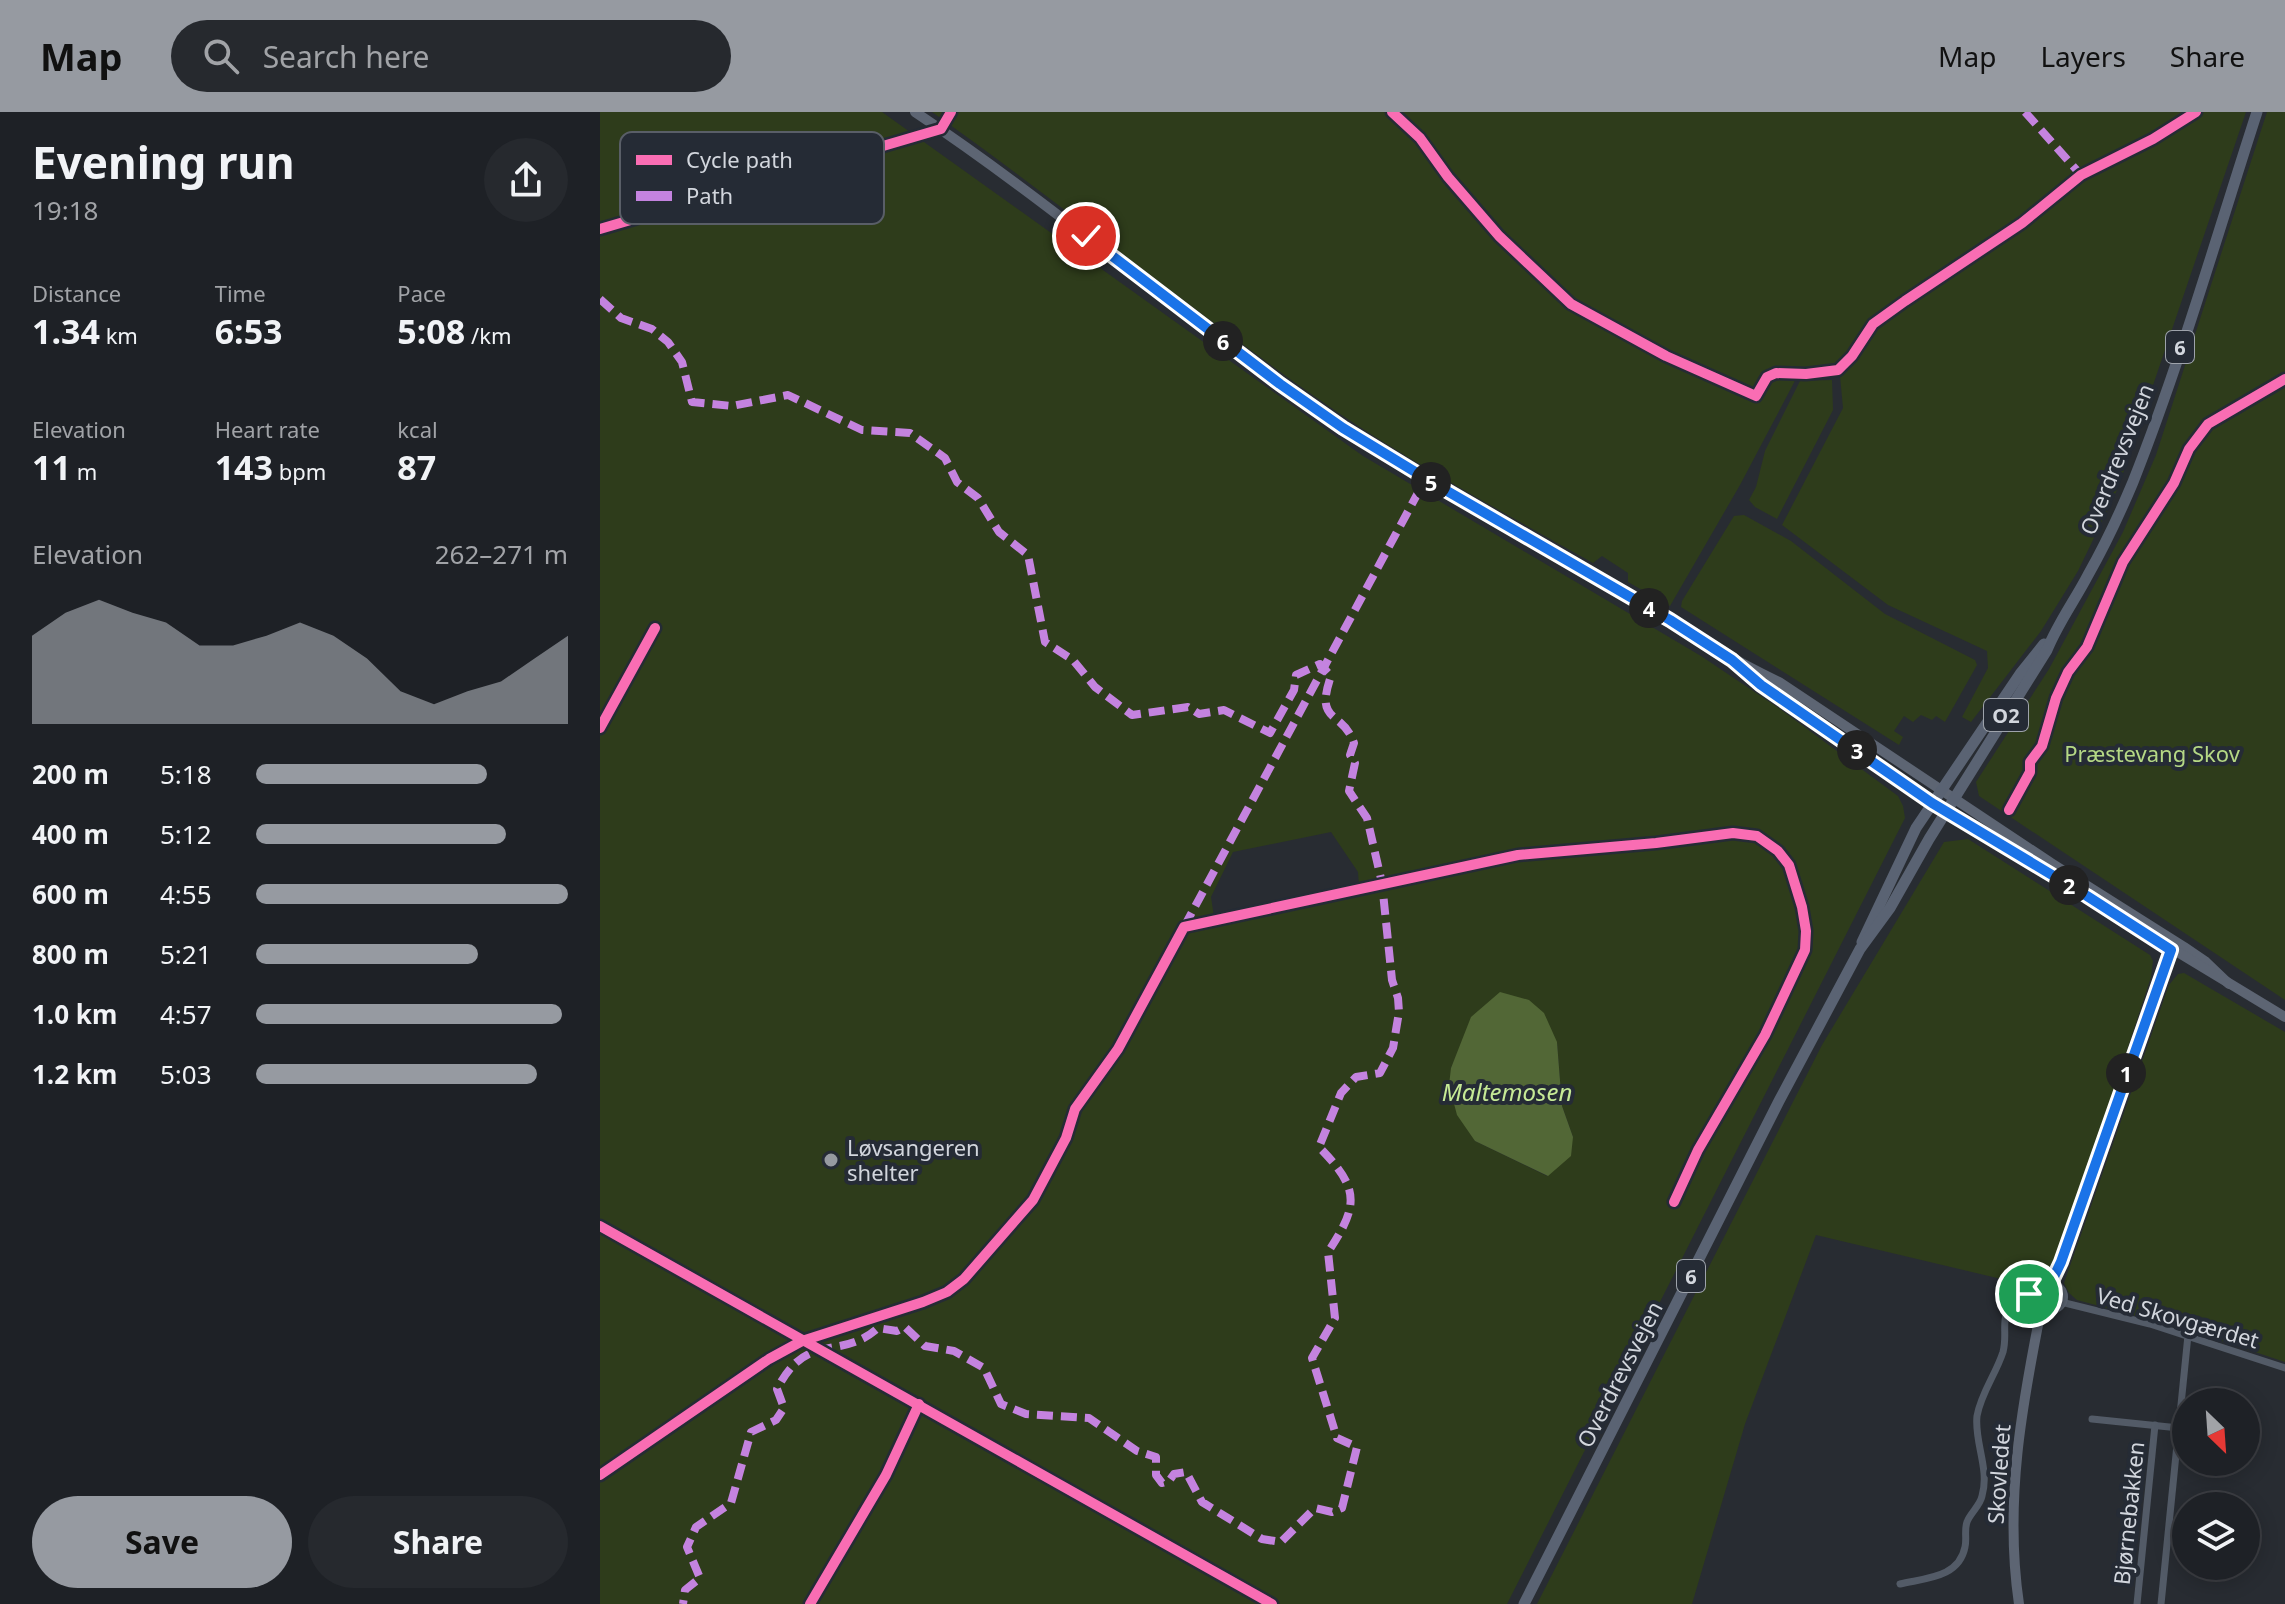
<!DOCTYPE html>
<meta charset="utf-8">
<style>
body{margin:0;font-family:"Noto Sans",sans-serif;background:#26292e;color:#f1f3f6;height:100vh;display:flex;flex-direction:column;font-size:30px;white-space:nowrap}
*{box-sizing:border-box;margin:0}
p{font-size:26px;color:#a1a3a7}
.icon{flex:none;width:44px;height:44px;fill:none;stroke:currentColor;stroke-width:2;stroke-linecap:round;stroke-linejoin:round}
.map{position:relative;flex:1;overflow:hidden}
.sheet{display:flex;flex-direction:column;background:#1e2126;width:600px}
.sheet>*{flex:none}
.needle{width:52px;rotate:155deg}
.fabs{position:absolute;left:1572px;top:1276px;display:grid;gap:16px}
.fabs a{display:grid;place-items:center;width:88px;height:88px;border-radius:50%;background:#1e2126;box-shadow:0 4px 20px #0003,0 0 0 2px #3c3e43;font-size:40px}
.pin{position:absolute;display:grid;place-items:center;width:68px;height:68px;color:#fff;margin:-34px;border:4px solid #fff;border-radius:50%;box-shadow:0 2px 8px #0007}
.km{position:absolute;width:40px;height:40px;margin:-20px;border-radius:50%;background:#222;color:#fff;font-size:22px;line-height:40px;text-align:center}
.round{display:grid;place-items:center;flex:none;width:84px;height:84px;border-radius:42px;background:#26292e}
.head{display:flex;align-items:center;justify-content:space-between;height:136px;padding:0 32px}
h1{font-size:44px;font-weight:700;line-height:60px}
.figures{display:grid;grid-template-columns:repeat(3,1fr);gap:12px;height:136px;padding:8px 32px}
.figures div{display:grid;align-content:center}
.figures b{font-size:34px;font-weight:700}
.figures small{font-size:22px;font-weight:400}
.figures p{font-size:22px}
.chart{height:224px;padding:16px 32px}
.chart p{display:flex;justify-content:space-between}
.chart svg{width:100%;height:144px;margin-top:8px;fill:#969aa1;opacity:.7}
.action{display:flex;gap:16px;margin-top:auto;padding:16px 32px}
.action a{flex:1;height:92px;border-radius:48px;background:#969aa1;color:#111;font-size:32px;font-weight:700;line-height:92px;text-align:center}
.action a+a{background:#26292e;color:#f1f3f6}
ul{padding:0 32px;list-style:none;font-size:26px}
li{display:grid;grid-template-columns:128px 96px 1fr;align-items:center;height:60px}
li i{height:20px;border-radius:10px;background:#969aa1}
header{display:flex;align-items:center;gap:48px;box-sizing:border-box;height:112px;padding:0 40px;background:#969aa1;color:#111}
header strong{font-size:38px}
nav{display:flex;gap:44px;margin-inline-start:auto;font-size:28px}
.search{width:560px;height:72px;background:#26292e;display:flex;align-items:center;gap:20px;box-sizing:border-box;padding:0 28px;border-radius:44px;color:#a1a3a7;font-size:30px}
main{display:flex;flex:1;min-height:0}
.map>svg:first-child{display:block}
.green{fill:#2e3c1b;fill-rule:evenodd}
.water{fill:#526736}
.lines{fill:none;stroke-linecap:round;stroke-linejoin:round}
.street{stroke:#535b67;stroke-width:7}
.secondary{stroke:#5d6573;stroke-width:10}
.primary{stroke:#5a6373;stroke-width:11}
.quiet{stroke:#c483df;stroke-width:8;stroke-dasharray:16 8;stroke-linecap:butt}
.cycleway-casing{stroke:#252b35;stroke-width:15}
.cycleway{stroke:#f96db3;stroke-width:10}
.route-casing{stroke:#fff;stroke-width:16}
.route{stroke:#1a73e8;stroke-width:10}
.poi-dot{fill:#969aa1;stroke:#252b35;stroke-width:3}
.labels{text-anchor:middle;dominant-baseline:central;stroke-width:8;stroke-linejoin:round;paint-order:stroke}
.shield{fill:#252b35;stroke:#9ea3ab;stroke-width:2}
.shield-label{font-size:20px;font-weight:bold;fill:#d2d6dd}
.street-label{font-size:22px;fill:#d2d6dd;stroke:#252b35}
.park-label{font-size:22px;fill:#b5d885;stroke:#252b35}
.poi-label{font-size:22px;fill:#d2d6dd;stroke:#252b35;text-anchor:start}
.water-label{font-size:24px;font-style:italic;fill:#c6ea96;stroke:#252b35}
.key{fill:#252b35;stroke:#595e67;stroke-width:2}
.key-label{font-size:22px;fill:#d2d6dd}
</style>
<header>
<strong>Map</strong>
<div class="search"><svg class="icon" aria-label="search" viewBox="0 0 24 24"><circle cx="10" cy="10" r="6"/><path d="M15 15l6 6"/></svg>Search here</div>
<nav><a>Map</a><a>Layers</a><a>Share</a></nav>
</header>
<main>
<section class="sheet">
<div class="head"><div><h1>Evening run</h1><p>19:18</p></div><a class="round"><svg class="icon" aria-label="share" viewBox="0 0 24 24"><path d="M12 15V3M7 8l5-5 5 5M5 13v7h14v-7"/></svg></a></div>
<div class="figures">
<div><p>Distance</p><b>1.34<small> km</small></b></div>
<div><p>Time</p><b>6:53</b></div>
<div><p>Pace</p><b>5:08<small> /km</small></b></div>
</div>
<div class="figures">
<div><p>Elevation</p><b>11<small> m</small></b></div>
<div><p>Heart rate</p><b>143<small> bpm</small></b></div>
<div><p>kcal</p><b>87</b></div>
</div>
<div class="chart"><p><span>Elevation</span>262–271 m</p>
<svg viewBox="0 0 160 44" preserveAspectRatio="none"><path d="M0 44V17L10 10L20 6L30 10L40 13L50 20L60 20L70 17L80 13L90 17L100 24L110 34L120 38L130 34L140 31L150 24L160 17V44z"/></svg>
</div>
<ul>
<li><b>200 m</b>5:18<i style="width:74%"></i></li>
<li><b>400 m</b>5:12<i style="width:80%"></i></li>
<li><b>600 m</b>4:55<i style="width:100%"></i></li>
<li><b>800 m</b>5:21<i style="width:71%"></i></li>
<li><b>1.0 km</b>4:57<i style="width:98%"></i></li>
<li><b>1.2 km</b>5:03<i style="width:90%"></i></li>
</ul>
<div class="action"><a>Save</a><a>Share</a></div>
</section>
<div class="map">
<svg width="1685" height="1492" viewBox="0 0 1685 1492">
<rect width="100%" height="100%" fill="#282c32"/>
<g class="green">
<path d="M0 0H282L763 344 1101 544 1180 597 1298 684 1303 694 1305 706 907 1492H0ZM731 720 758 760 759 773 614 805 611 785 633 740ZM957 930 962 994 973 1025 947 1064 875 1029 851 956 860 936Z"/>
<path d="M332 0H1646L1518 376 1478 459 1441 519 1371 610 1362 605 1388 556 1387 539 1288 493 1182 413 1243 296 1240 264 1198 263 1140 373 1070 494 1028 470V461L1002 444 993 451C900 398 805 348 717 286 586 194 462 92 332 0Z"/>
<polygon points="1667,0 1685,0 1685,888 1379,684 1376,670 1449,557 1523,420 1556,343"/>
<polygon points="1232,268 1233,298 1177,407 1155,395 1149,388 1156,375 1165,339 1200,269"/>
<polygon points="1144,403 1191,429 1285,502 1375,548 1377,553 1345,610 1336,604 1332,608 1321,603 1313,610 1304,604 1294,619 1303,625 1299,633 1081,495 1082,489 1134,404"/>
<polygon points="1368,727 1550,843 1553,849 1551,865 1457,1151 1447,1167 1435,1175 1216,1123 1145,1312 1092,1492 937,1492 1222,933 1344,730"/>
<polygon points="1584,861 1685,920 1685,1250 1589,1218 1477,1188 1469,1181 1464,1171 1569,873 1578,862"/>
</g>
<polygon class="water" points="900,880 929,888 944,901 957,930 962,994 973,1025 971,1044 948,1064 875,1029 857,1003 849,973 851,956 871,905"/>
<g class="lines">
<g class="street">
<polyline points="1461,1190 1550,1212 1685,1256"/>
<polyline points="1492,1307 1579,1316"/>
<path d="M1300 1472C1325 1466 1359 1466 1365 1435 1367 1427 1364 1418 1367 1410 1370 1401 1380 1394 1382 1384 1390 1357 1374 1330 1377 1304 1381 1281 1396 1262 1403 1240 1409 1217 1396 1203 1420 1185L1439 1183"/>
<polyline points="1537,1492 1555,1313"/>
<polyline points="1561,1492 1588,1223"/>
</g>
<g class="secondary">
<path d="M315 0C441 84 557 183 680 272 774 341 878 397 979 456 1046 494 1110 537 1179 570L1451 751 1584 835 1606 850 1629 872"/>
<polyline points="1142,557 1161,573 1353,704 1685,905"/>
<polyline points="1450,1173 1461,1150 1566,845 1573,835"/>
<circle cx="1451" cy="1185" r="12"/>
<path d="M1419 1492C1404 1390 1422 1292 1442 1193"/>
</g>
<g class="primary">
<polyline points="1262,830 1316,716 1420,562 1444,532"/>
<path d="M924 1492 1179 989 1260 837 1290 796 1329 727 1447 538C1458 511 1475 488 1488 463 1505 433 1520 401 1533 370 1581 249 1617 123 1657 0"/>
</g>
<g class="quiet">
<polyline points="1425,0 1481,63"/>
<path d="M0 187 21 206 52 217 68 230 82 250 92 290 132 294 188 283 262 318 310 321 345 346 357 370 378 386 399 420 428 443 445 530 473 548 495 575 532 603 588 595 599 602 624 598 670 621 694 578 696 563 720 552 731 564C714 613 742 597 754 631L750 643 755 651 749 679 767 706 782 771 792 868 798 886 799 900 793 936 780 961 756 965 741 981 719 1035C759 1076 760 1092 728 1140L735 1206 712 1246 737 1326 757 1335 742 1396 732 1400 715 1396 681 1430 662 1427 602 1390 586 1360 574 1362 569 1369 562 1371 556 1363V1345L537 1339 489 1306 426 1302 401 1292 384 1256 354 1239 325 1234 305 1215 297 1219 278 1216C240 1250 208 1217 177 1277L184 1296 176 1308 151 1320 131 1391 96 1415 87 1435 100 1466 85 1478 83 1492"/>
<polyline points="584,815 826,366"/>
</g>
<g class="cycleway-casing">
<g id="cycleway">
<polyline points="792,0 820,26 848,65 899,124 971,192 1066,244 1156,284 1167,265 1176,261 1206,262 1238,258 1252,244 1273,212 1305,189 1422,111 1481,63 1553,27 1596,0"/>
<polyline points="0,117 341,17 351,0"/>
<polyline points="0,616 55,516"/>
<polyline points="1409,698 1430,660 1430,650 1442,634 1456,586 1468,560 1487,535 1523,450 1574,371 1589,337 1608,312 1685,267"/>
<polyline points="0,1114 672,1492"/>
<polyline points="0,1363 169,1247 202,1229 323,1190 347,1180 364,1167 433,1088 466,1026 475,997 518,937 584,815 918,743 1056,731 1133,721 1157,724 1178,739 1189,753 1202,795 1206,819 1205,838 1165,923 1098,1038 1074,1090"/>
<polyline points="210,1492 286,1363 319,1292"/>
</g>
</g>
<use href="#cycleway" class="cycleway"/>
</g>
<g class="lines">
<g class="route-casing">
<polyline id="route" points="486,124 680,272 743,316 835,372 1070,508 1132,548 1161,573 1332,691 1487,784 1571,838 1461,1150 1450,1173 1442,1177 1439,1183 1429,1182"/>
</g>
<use href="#route" class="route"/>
</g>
<circle class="poi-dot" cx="231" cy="1048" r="8"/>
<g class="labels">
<g class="shield">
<rect x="1566" y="219" width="28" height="32" rx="6"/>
<rect x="1384" y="587" width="44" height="32" rx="6"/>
<rect x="1077" y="1148" width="28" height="32" rx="6"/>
</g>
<g class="shield-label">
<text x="1580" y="235">6</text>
<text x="1406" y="603">O2</text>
<text x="1091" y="1164">6</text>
</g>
<g class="street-label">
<text transform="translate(1516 347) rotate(-68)">Overdrevsvejen</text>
<text transform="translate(1578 1205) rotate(16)">Ved Skovgærdet</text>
<text transform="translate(1019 1262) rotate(-63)">Overdrevsvejen</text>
<text transform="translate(1398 1362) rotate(-86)">Skovledet</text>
<text transform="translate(1528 1401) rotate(-84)">Bjørnebakken</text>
</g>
<g class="park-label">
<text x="1552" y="641">Præstevang Skov</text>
</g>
<g class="poi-label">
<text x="247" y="1035">Løvsangeren<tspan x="247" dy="25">shelter</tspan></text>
</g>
<g class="water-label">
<text x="907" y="979">Maltemosen</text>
</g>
</g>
<rect x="20" y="20" width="264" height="92" rx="12" class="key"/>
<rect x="36" y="43" width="36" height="10" fill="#f96db3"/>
<rect x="36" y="79" width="36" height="10" fill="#c483df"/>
<g class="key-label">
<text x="86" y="56">Cycle path</text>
<text x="86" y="92">Path</text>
</g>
</svg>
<div class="fabs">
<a><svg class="needle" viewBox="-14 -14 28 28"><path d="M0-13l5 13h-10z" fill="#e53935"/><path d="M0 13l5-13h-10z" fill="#a1a3a7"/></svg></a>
<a><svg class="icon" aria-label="layers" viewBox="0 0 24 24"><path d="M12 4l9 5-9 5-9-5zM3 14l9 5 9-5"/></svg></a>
</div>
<div class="pin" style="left:1429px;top:1182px;background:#1e9e55"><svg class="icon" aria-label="arrive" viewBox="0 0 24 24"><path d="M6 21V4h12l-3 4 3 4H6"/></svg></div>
<div class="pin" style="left:486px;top:124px;background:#d93025"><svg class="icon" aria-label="check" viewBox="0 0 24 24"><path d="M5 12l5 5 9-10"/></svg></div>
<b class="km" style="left:1526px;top:961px">1</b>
<b class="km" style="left:1469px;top:773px">2</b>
<b class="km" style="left:1257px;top:638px">3</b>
<b class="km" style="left:1049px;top:496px">4</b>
<b class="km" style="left:831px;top:370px">5</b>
<b class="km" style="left:623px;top:229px">6</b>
</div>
</main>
